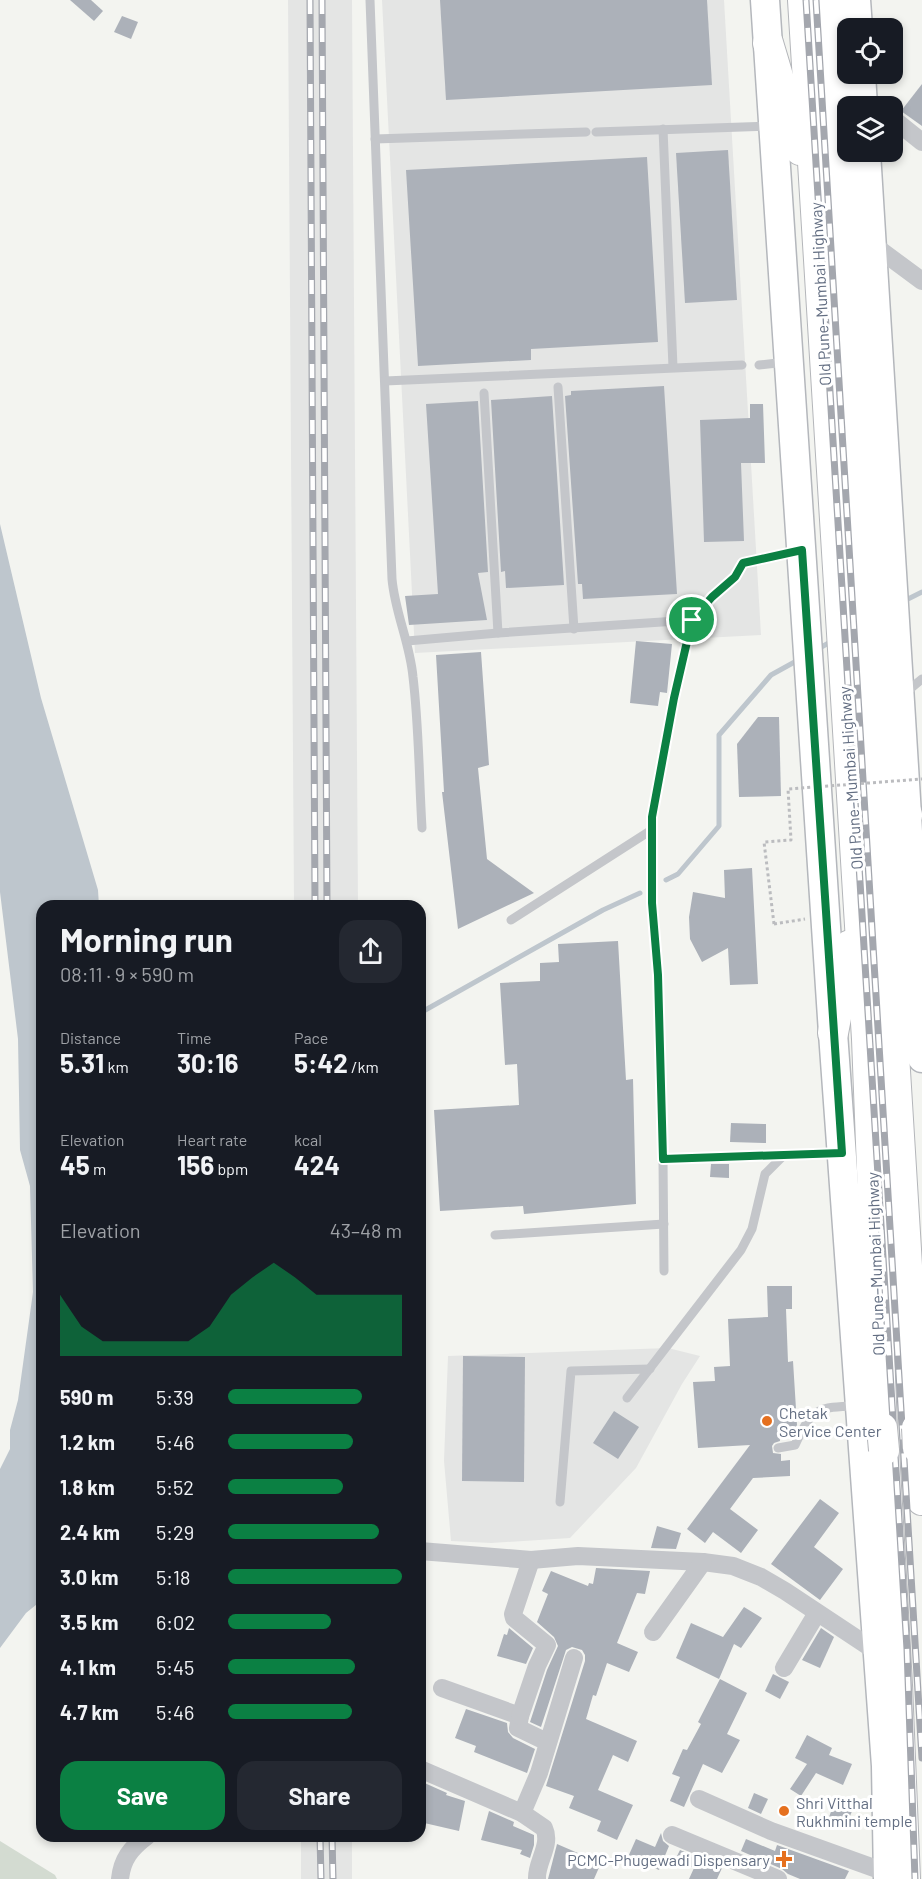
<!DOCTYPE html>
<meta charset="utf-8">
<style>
body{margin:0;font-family:Barlow,sans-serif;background:#242831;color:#f1f3f6;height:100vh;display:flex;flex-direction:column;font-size:22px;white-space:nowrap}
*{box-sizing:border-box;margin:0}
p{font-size:20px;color:#9ea1a6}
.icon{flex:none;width:33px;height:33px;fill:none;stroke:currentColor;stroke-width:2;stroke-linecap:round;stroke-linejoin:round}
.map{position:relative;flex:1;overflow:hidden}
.panel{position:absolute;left:36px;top:900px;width:390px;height:942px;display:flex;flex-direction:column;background:#171b24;border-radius:18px;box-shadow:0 3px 9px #0003}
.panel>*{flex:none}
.buttons{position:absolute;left:837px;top:18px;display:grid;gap:12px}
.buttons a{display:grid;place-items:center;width:66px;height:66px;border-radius:12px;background:#171b24;box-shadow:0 3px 9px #0003;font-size:30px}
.pin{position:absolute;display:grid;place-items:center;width:51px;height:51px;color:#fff;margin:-26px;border:3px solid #fff;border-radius:50%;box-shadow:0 2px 6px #0007}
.round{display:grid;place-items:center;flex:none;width:63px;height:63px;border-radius:18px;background:#242831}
.headline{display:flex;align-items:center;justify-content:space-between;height:102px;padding:0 24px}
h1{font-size:33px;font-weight:700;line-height:45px}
.stats{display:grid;grid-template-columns:repeat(3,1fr);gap:9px;height:102px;padding:6px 24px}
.stats div{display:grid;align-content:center}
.stats b{font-size:26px;font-weight:700}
.stats small{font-size:16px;font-weight:400}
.stats p{font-size:16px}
.chart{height:168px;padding:12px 24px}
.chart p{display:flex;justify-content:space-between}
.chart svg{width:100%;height:108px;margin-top:6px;fill:#0b8043;opacity:.7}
.button{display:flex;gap:12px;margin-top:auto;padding:12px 24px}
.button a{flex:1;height:69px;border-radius:18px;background:#0b8043;color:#fff;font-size:24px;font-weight:700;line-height:69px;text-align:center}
.button a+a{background:#242831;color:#f1f3f6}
ul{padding:0 24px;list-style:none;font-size:20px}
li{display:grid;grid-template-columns:96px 72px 1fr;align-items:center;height:45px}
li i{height:15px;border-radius:8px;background:#0b8043}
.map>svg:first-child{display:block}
.built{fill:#e4e5e4}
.green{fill:#d3dbd1}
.water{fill:#bec6cd}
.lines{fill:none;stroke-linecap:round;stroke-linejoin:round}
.stream{stroke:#bec6cd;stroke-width:5}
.building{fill:#acb1b9}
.primary-casing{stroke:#b4b7bc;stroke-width:31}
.trunk-casing{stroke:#b4b6ba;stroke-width:32}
.path{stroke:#bbbcbf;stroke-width:3;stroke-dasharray:3 3;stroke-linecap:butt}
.service{stroke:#c4c6ca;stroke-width:9}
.minor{stroke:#c4c6ca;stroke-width:18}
.primary{stroke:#fff;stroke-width:28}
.trunk{stroke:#fff;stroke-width:30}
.rail-casing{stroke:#a4a7ae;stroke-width:7}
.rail{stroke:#fff;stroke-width:4.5;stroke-dasharray:14;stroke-linecap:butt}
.trunk-bridge-casing{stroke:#b4b6ba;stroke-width:32;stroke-linecap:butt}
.path-bridge{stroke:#bbbcbf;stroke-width:3;stroke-dasharray:3 3;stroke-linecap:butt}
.trunk-bridge{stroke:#fff;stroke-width:30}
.route-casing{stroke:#fff;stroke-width:12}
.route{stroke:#0b8043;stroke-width:8}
.poi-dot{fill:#e5701f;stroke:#fff;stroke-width:2}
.labels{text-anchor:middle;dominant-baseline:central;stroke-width:6;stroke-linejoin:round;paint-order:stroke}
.street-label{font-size:16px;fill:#636e82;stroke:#fff}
.poi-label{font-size:16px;fill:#636e82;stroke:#fff;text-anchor:start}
</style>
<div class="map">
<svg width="922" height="1879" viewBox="0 0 922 1879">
<rect width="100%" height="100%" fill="#f3f4f0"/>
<g class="built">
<polygon points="288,0 352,0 358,906 294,906"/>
<polygon points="382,0 724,0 761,635 415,653"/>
<polygon points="668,1348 700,1356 682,1384 636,1468 570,1538 491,1543 451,1541 444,1461 448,1356"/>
<rect x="301" y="1836" width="51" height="43"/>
</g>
<polygon class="green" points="0,1841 55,1875 57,1879 0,1879"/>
<polygon class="water" points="0,524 41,698 98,890 99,906 42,906 42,1600 26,1613 0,1648 0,1469 10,1449 10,1430 18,1400 33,1292 30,1186 20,1150 18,1039 0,892"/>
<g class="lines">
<g class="stream">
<polyline points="902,602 922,592"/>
<polyline points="816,650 834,640"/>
<polyline points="666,880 678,874 719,826 719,735 771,675 800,659"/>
<polyline points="420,1013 603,910 640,893"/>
</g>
</g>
<g class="building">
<polygon points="70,0 91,0 103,11 94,21"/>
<polygon points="440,0 707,0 712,85 446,100"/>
<polygon points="122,16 138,22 131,39 114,32"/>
<polygon points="922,84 922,126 901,111"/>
<polygon points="728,150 737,300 685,303 676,153"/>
<polygon points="647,157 658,342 531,349 531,360 418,366 406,170"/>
<polygon points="664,386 677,594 583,599 582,584 578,584 565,396 571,395 571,391"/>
<polygon points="552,396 564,585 506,588 505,571 501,572 491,400"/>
<polygon points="478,401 488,572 478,573 487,620 409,625 405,596 438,594 426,404"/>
<polygon points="750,404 763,404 765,463 741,463 744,541 704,542 700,420 750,418"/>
<polygon points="636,641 672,644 667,693 660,692 658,706 630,703"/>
<polygon points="481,652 489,765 478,768 487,859 534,893 458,929 442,792 444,792 436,655"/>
<polygon points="758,717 779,717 781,796 739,797 737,744"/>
<polygon points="752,868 758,984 730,985 728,948 702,962 690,939 689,917 693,892 725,898 724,870"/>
<polygon points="618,941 626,1080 633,1079 636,1204 524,1214 523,1206 440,1211 434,1110 519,1105 517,1064 505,1065 500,983 540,981 540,963 559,962 558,944"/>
<polygon points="731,1123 766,1124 766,1143 730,1142"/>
<polygon points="711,1164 729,1164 729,1178 710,1177"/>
<polygon points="767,1286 792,1286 792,1309 786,1309 788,1362 793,1361 797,1425 795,1429 779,1430 780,1441 774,1443 772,1446 773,1453 781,1454 781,1461 790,1460 790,1476 753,1478 730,1509 758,1530 741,1553 713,1532 705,1543 687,1529 750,1445 698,1448 693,1382 715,1381 714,1367 730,1366 728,1319 768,1317"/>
<polygon points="463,1356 525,1357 524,1482 462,1481"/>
<polygon points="614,1411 639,1427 618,1459 593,1443"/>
<polygon points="820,1499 839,1513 814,1547 843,1569 820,1600 771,1564"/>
<polygon points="657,1526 681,1533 676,1549 651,1548"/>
<polygon points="596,1568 650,1571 645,1594 637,1593 617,1643 638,1652 629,1672 607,1663 596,1696 593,1695 586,1719 637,1741 628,1762 613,1755 598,1790 633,1805 617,1840 597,1831 601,1821 569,1808 574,1796 546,1786 585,1661 585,1655 582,1650 572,1647 566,1650 541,1727 530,1722 547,1670 558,1646 554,1637 537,1622 548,1594 542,1591 551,1571 588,1586 589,1583 593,1584"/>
<polygon points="744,1607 762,1618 741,1648 734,1644 719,1679 676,1658 691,1623 723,1637"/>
<polygon points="509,1628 533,1648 526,1664 497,1656 504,1634 507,1635"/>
<polygon points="821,1628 834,1637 820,1668 802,1660"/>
<polygon points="773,1674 789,1682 780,1699 765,1691"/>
<polygon points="720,1679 747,1693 727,1734 740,1740 722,1773 703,1764 684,1807 670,1801 680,1777 672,1774 683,1749 687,1750 701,1724 698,1722"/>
<polygon points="466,1709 507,1723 508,1732 513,1738 535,1749 527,1773 474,1752 476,1746 455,1738"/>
<polygon points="807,1735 832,1748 829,1755 852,1764 843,1785 816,1773 801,1796 790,1789 807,1764 795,1758"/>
<polygon points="420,1781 447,1793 446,1795 465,1801 459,1831 420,1822"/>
<polygon points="754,1793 768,1799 761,1814 748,1808"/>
<polygon points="835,1801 853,1809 846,1825 829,1817"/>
<polygon points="489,1811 514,1822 513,1826 534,1835 534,1845 530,1858 520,1854 522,1850 481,1840"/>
<polygon points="661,1833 663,1841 669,1846 659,1870 628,1857 636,1839 655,1847"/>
<polygon points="746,1839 775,1851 777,1845 849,1871 845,1879 800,1879 788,1874 782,1869 741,1851"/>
<polygon points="557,1844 601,1863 594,1879 548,1879"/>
<polygon points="680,1850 722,1868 717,1879 689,1879 694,1868 675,1860"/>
</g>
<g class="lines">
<g class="primary-casing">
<g id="primary">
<polyline points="765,0 833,1033 886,1766 888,1879"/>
<polyline points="856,0 858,28"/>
<polyline points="861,74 863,106"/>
<polyline points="866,152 922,1058"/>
</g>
</g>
<g class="trunk-casing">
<g id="trunk">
<polyline points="803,0 867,1039 882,1428"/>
<polyline points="829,0 917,1428"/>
<polyline points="768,43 800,150"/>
<polyline points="885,745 907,815"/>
<polyline points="833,1033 850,945"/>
<polyline points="918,1448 922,1500"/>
<polyline points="884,1450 897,1685 905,1879"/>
</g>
</g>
<polyline class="path" points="774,924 805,919"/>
<g class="service">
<path d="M370 0 392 579C395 613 410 643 413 677 419 727 419 778 422 828"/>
<polyline points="663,129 673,367"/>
<polyline points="596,132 771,126"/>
<polyline points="375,139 586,132"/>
<polyline points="759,365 786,362"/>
<polyline points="385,381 742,365"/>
<polyline points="558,387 574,629"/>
<polyline points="484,393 498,633"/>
<polyline points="407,641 498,633 692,620"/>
<polyline points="904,694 922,679"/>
<polyline points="511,920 653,829"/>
<polyline points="784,1155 663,1159 658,975 653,903 652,817 674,698 692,620 712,597 735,577 743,563 798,551"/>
<polyline points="663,1159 664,1271"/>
<polyline points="495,1235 664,1224"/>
<polyline points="627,1398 741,1250 752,1229 765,1174 784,1155 840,1153"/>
<path d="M778 1448 795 1445C812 1408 817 1407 857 1406"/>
<polyline points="560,1502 571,1371 650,1369"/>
</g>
<g class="minor">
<polyline points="892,118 922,142"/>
<polyline points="872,244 922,281"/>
<polyline points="420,1551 531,1560 578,1556 703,1562 733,1566 761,1577 785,1591 877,1652"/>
<polyline points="653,1632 703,1562"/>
<polyline points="784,1668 817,1613"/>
<polyline points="442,1688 520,1716 518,1728 547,1742"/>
<polyline points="520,1716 537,1666 547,1645 514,1618 513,1614 531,1560"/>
<path d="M420 1769 522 1813 544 1828C552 1845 536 1862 537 1879"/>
<polyline points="699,1799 771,1831 888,1873"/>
<polyline points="522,1813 539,1773 574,1658"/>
<polyline points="672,1835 778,1879"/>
<path d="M120 1879C122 1859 131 1848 147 1836"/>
</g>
<use href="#primary" class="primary"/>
<use href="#trunk" class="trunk"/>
<g class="rail-casing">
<g id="rail">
<polyline points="310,0 315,906"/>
<polyline points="322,0 327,906"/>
<polyline points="806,0 907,1649 915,1879"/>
<polyline points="816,0 922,1758"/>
<polyline points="320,1836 321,1879"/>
<polyline points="332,1836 333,1879"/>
</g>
</g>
<use href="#rail" class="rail"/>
<g class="trunk-bridge-casing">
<g id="trunk-bridge">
<polyline points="882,1428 884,1450"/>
<polyline points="917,1428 918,1448"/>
</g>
</g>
<polyline class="path-bridge" points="774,924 764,842 791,840 788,789 922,779"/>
<use href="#trunk-bridge" class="trunk-bridge"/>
</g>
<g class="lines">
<g class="route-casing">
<polygon id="route" points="802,550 842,1153 663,1159 658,975 652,903 652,817 674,698 692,620 712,597 735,577 743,563"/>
</g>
<use href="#route" class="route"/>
</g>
<g class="poi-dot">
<circle cx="767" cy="1421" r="6"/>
<circle cx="784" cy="1811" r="6"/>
<path d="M781 1850h6v6h6v6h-6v6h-6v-6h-6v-6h6z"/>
</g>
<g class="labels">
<g class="street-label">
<text transform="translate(820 294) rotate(-93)">Old Pune–Mumbai Highway</text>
<text transform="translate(850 778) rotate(-94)">Old Pune–Mumbai Highway</text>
<text transform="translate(875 1264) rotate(-92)">Old Pune–Mumbai Highway</text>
</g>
<g class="poi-label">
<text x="779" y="1412">Chetak<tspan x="779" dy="18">Service Center</tspan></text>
<text x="796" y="1802">Shri Vitthal<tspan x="796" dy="18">Rukhmini temple</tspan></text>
<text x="770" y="1859" text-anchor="end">PCMC-Phugewadi Dispensary</text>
</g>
</g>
</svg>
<div class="buttons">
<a><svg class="icon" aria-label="locate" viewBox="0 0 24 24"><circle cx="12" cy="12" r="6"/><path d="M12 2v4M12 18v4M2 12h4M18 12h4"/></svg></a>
<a><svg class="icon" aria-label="layers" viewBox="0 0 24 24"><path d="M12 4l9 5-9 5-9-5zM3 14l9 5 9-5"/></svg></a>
</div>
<div class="pin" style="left:692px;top:620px;background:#1e9e55"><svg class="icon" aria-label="arrive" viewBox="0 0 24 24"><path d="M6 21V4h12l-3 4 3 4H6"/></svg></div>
<section class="panel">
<div class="headline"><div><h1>Morning run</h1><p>08:11 · 9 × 590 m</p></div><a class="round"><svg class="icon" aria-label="share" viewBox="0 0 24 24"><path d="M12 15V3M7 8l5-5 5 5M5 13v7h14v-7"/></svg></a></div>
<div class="stats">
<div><p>Distance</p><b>5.31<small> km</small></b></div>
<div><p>Time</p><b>30:16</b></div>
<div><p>Pace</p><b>5:42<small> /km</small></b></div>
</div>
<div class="stats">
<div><p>Elevation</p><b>45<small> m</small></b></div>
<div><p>Heart rate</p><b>156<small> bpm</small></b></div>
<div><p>kcal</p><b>424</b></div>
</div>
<div class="chart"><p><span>Elevation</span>43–48 m</p>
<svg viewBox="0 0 160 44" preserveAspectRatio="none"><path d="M0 44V19L10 32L20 38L30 38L40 38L50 38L60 38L70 32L80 19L90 12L100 6L110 12L120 19L130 19L140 19L150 19L160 19V44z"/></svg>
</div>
<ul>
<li><b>590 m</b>5:39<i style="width:77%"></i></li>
<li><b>1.2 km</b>5:46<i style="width:72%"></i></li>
<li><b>1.8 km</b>5:52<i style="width:66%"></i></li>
<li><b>2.4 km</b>5:29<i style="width:87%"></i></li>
<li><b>3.0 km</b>5:18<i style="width:100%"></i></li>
<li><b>3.5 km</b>6:02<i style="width:59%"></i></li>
<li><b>4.1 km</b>5:45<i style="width:73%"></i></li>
<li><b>4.7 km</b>5:46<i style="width:71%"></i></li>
</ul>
<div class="button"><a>Save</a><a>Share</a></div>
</section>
</div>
